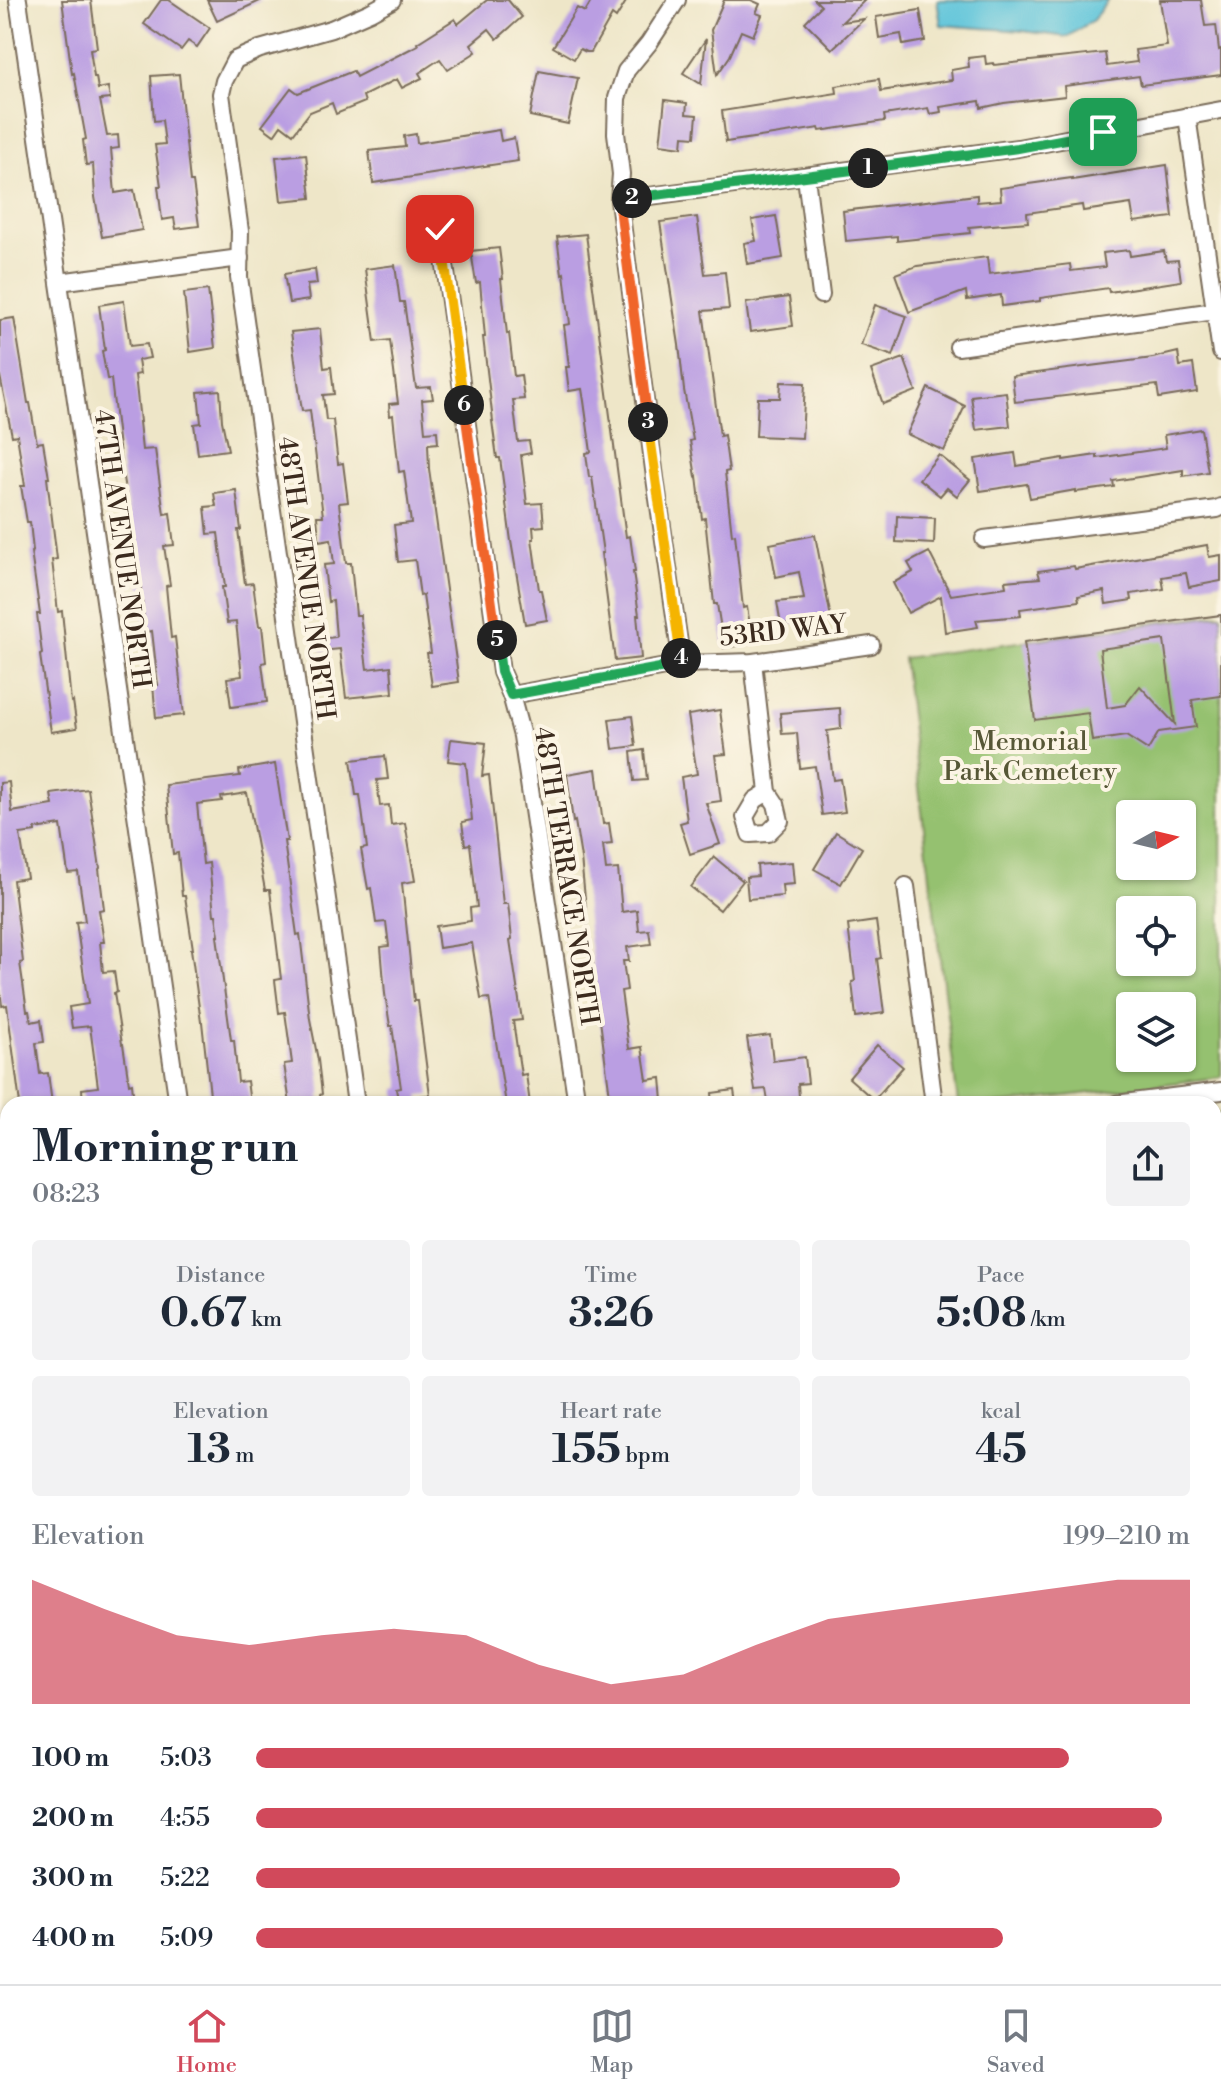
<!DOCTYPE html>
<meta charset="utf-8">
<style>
body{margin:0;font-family:"Libre Bodoni",serif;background:#f2f2f3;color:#1f2937;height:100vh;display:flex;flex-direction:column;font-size:30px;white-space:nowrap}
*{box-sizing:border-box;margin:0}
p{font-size:26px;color:#747a83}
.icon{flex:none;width:44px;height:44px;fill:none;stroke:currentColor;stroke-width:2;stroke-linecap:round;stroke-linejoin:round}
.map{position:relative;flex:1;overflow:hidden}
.side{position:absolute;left:0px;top:1096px;width:1222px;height:888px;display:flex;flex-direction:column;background:#fff;border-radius:24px 24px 0 0;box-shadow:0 2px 6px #0004}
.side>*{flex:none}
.needle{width:52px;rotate:82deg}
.buttons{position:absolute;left:1116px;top:800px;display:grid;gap:16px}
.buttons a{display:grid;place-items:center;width:80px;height:80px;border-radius:8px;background:#fff;box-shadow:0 2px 6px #0004;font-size:40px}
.pin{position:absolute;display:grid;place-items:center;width:68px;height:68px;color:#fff;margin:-34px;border-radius:16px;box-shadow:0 4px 12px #0006}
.km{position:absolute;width:40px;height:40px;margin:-20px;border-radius:50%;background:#222;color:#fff;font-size:22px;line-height:40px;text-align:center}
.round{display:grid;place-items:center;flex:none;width:84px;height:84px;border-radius:8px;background:#f2f2f3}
.summary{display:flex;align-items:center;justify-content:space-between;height:136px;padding:0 32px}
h1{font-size:44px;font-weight:800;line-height:60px}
.metrics{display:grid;grid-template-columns:repeat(3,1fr);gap:12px;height:136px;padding:8px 32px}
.metrics div{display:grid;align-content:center;border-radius:8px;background:#f2f2f3;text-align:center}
.metrics b{font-size:40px;font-weight:800}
.metrics small{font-size:22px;font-weight:400}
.metrics p{font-size:22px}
.chart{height:224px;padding:16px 32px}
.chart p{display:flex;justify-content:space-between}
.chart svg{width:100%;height:144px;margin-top:8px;fill:#d1495b;opacity:.7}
ul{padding:0 32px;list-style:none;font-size:26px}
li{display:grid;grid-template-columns:128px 96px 1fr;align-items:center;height:60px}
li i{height:20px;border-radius:10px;background:#d1495b}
.menu{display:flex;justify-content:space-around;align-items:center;height:112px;border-top:2px solid #e0e1e3;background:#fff;font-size:22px;color:#747a83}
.menu a{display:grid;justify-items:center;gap:4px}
.menu .active{color:#d1495b}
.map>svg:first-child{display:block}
.green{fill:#95c16f;stroke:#687646;stroke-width:2;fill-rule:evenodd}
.water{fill:#5dc4da;stroke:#4c777c;stroke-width:2}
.building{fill:#ba9ee2;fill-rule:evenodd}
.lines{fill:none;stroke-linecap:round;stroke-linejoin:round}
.minor-casing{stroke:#7a6c5a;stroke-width:20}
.minor{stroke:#fff;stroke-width:16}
.split-1-casing{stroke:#fff;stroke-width:16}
.split-2-casing{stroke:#fff;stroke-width:16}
.split-3-casing{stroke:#fff;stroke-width:16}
.split-4-casing{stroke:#fff;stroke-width:16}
.split-5-casing{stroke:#fff;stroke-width:16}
.split-6-casing{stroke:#fff;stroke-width:16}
.split-7-casing{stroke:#fff;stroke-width:16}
.split-1{stroke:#22a559;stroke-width:10}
.split-2{stroke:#22a559;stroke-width:10}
.split-3{stroke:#f0652b;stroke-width:10}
.split-4{stroke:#f5b400;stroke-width:10}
.split-5{stroke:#22a559;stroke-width:10}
.split-6{stroke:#f0652b;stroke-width:10}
.split-7{stroke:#f5b400;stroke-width:10}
.labels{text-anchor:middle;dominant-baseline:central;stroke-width:8;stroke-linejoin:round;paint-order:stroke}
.street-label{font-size:26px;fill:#3b2a1e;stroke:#fcf5e5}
.park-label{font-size:26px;fill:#565736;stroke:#fcf5e5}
</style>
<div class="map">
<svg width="1221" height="1984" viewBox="0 0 1221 1984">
<rect width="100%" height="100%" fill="#fcf5e5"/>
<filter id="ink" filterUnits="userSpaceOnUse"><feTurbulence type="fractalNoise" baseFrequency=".0125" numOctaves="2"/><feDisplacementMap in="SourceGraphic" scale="16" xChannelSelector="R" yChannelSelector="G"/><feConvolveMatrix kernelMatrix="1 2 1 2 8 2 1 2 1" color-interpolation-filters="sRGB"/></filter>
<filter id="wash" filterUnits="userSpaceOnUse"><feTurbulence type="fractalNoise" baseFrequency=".006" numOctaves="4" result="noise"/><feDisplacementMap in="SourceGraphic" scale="32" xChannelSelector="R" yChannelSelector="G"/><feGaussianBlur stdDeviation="1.8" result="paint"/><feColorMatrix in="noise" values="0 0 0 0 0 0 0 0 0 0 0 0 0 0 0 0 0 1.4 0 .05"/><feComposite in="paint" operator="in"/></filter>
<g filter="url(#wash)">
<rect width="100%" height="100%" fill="#eee6c8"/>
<g class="green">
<path d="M1221 614V1077L1000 1104H958L903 658ZM1130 814H1182V866H1130ZM1130 910H1182V962H1130ZM1130 1006H1182V1058H1130Z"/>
<polygon points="1221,1114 1221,1984 1079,1984 1078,1976 1214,1976 1214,1115"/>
</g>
<polygon class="water" points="937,0 1108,0 1093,20 1067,37 1023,31 941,25"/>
<g id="blocks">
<g class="building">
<polygon points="62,0 91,0 97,48 90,49 94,77 96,77 98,89 108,87 110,99 100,100 107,136 118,135 119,148 111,149 115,193 134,190 142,230 102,237 95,197 93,164 86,165 83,140 86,139 74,73 72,74"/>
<polygon points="161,0 169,0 210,28 197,47 188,41 181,50 144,24"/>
<polygon points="207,0 262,0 217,21"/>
<polygon points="487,0 508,0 522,17 497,39 489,29 471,44 476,52 448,70 440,59 419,73 422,78 402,88 397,79 363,96 365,102 336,114 332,103 310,112 293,134 281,125 274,135 262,126 291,88 298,93 353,71 356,77 418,45 417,43 455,19 458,24"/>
<polygon points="592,0 627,0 616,18 612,15 591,52 586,52 580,49 574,59 553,47 577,8 585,12"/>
<polygon points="724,0 751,0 760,4 756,13 762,15 753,36 741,31 730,56 717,75 711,30"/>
<polygon points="815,0 865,0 842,22 864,19 832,49 805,22 821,6"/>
<polygon points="1160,0 1201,0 1205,26 1216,25 1219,50 1221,49 1221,75 1141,85 1139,76 1064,86 1065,96 1004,103 981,108 980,101 940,107 941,112 930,114 928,108 884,115 885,121 820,131 819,128 726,142 722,111 837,93 836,86 879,79 881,91 952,80 951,70 969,67 968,58 985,56 986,64 993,63 994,65 1105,53 1107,66 1137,62 1135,50 1167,46"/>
<polygon points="920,10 925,41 903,45 901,34 879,38 876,17"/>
<polygon points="706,39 701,84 683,73"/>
<polygon points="539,71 578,78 568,124 530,116"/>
<polygon points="179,74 190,182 193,182 199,226 176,229 174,218 162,220 158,186 161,186 155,145 165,144 162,120 154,121 151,76"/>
<polygon points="665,100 687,103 686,114 697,115 695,137 683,136 682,147 660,144"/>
<polygon points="499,130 501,141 514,138 518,161 373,183 369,151 405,147 404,136 416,134 417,143"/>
<polygon points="306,154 311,198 281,201 276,157"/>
<polygon points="1167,165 1173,217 1134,222 1131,204 1083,211 1082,205 1027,213 1028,222 969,227 970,233 897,241 897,236 846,241 843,211 977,195 977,202 1001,200 1000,188 1072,178 1072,180"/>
<polygon points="776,216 783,258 747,264 744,243 756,241 752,220"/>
<polygon points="697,217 705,274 725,272 729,309 703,311 720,436 724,435 729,471 725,472 732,535 735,534 743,608 747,607 753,643 724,648 717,604 714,604 705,518 702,519 697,476 696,477 690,441 693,440 684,390 679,345 660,222"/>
<polygon points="586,234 626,537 630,536 635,572 633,572 639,615 637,615 641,658 615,661 601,553 603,553 592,477 589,477 586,453 591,452 584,401 582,389 569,391 566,367 569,367 564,325 570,324 564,273 562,274 557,237"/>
<polygon points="499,248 503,279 501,279 507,334 509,333 514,376 521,375 524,399 513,400 518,442 529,441 531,453 521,455 527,504 542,503 544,526 533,527 534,539 532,539 539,590 541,590 547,620 525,624 511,541 500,458 497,458 492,421 493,421 483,337 485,337 480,282 476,283 471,251"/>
<polygon points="1129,250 1130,256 1164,251 1166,261 1178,260 1181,281 1109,292 1108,288 1040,298 1040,301 1002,306 1001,295 967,300 966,291 909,312 895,274 917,266 987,257 989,274 1070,264 1071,271 1105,267 1103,253"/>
<polygon points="395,265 400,302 404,302 416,388 431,387 433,399 422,400 425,432 437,431 438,443 428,444 429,469 459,682 432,686 427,653 431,653 423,595 420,596 415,560 398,562 394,525 411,523 404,471 399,472 393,415 390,416 389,404 398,403 390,340 375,342 365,269"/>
<polygon points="315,269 317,284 307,285 309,300 289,303 284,274"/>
<polygon points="208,290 215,348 190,352 184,293"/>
<polygon points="789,297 793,326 750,332 746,303"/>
<polygon points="124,301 130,346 147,344 150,358 138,360 140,374 135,375 140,422 139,422 142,450 155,449 164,514 170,513 174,545 164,546 170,585 166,586 171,638 175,637 184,715 156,718 153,685 158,685 152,631 145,632 141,590 121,465 111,379 107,379 102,351 105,350 99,305"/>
<polygon points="875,305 907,316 893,356 861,345"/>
<polygon points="14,318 28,403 30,403 37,443 43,442 49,478 47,478 57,559 52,560 58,612 62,611 71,702 73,701 77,728 51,732 40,655 42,654 37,614 40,614 31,552 33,551 30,522 27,522 21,486 25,486 17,435 12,436 0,376 0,320"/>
<polygon points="320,329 324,368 331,367 334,394 323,395 326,420 333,420 338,464 343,463 348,502 339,503 346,563 351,563 356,615 360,615 367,669 391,666 393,693 346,698 340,649 321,651 320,639 336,637 333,601 328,602 324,565 334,564 331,539 319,541 317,516 323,516 310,410 302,411 291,332"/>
<polygon points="1178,352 1180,366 1193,364 1197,392 1159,398 1157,385 1015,402 1012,376 1153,358"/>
<polygon points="904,358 916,391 883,404 871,370"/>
<polygon points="781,382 805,383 802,438 756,436 758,398 780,398"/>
<polygon points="928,388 965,406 944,451 907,434"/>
<polygon points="220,390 222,421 228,450 198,454 194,424 201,423 198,392"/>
<polygon points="1006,392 1010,426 976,430 971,396"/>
<polygon points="1201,429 1208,472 1183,476 1183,470 1113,481 1114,487 1076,492 1076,490 1030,498 1027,484 980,491 975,459 1015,453 1017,466 1063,458 1063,460 1097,455 1097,458 1166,448 1164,435"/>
<polygon points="939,455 970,480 957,496 947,488 940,496 919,479"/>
<polygon points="236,490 241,530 238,530 245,584 253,583 259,626 262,626 266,662 262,663 267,702 231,707 227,678 242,676 236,622 227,623 222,587 225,587 218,533 208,534 205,507 216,506 214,493"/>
<polygon points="897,516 935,518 934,544 896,542"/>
<polygon points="815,535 831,618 781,625 777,602 804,599 799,572 776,577 770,544"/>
<polygon points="1207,545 1209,557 1221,555 1221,581 1189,587 1186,573 1162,577 1164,589 1131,594 1132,600 1106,604 1104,591 1078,596 1079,601 1020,609 1021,616 976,620 978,627 945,632 941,596 908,613 893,583 913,572 908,563 929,552 951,595 1006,587 1005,581 1040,578 1038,571 1074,566 1075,569"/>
<path d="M1221 615V696L1192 700 1196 727 1159 732 1148 750 1126 736 1092 741 1088 713 1035 720 1024 642ZM1164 640 1175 724 1140 686 1125 705 1107 708 1100 649Z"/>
<polygon points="840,708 841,729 827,731 833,780 840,779 845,812 822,815 815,766 800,768 797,733 782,734 780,713"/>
<polygon points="720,710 726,754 715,755 721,801 706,803 720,844 690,854 680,823 687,821 681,777 697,774 688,715"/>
<polygon points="632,716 636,746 613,749 609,719"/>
<polygon points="451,739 486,743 482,776 489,775 503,904 508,904 512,939 510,940 522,1020 513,1021 521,1075 526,1074 530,1104 506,1104 489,998 481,999 472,943 439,948 436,926 471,921 470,908 477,907 470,844 465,845 462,822 472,820 466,763 448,761"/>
<polygon points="644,750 647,780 634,781 631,752"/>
<polygon points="385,756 388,779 377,780 380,806 389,805 391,825 405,823 415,881 402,883 414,1001 418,1001 430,1095 419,1096 420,1104 399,1104 396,1089 401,1088 392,1026 390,1026 385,994 381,947 389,946 386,922 376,923 371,888 368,889 361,849 367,848 360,795 356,795 351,760"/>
<polygon points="275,764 287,841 284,841 297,935 300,934 310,1019 318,1060 322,1094 320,1095 321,1104 290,1104 284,1064 292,1063 285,1012 279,1013 275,980 281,979 270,890 265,890 247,793 221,797 222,801 197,804 203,864 209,863 214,915 216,915 219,936 217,936 231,1040 234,1040 238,1082 247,1081 250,1103 211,1104 202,1022 201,1022 191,949 193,949 185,896 182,896 178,853 173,854 166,785 240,776 239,770"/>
<polygon points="596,769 603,824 609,823 612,844 603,845 606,870 618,869 622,912 637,910 639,931 649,930 651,944 627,947 629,961 623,961 627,990 621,991 629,1049 642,1047 647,1080 661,1078 663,1101 640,1104 611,1104 588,929 581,858 575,821 573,822 567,774"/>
<polygon points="9,782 12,812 53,805 51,794 88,789 100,868 99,869 104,909 99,910 104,942 100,942 103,972 114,971 117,992 114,993 122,1044 123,1044 129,1084 132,1083 134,1104 83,1104 82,1089 98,1087 90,1026 72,1028 69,1007 88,1004 76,922 85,921 78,872 68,873 61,825 35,829 35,832 20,834 27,878 13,880 23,962 20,963 27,1011 29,1011 31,1022 41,1020 44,1042 36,1043 40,1074 48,1073 52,1104 20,1104 7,1005 2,1006 0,989 0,783"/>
<polygon points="836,832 862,848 841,884 814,869"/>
<polygon points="714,857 743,881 720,910 691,887"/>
<polygon points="792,862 794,884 782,885 783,896 748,899 746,877 758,876 757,865"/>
<polygon points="876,921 881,958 877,959 884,1013 856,1017 852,982 855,981 848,925"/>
<polygon points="770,1035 773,1061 805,1057 808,1083 798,1084 799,1097 768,1101 766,1089 755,1090 747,1038"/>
<polygon points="877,1045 903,1067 874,1100 849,1078"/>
<polygon points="734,1090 736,1104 713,1104 712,1093"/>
</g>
</g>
</g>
<g filter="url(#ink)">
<use href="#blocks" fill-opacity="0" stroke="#7a6c5a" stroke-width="2"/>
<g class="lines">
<g class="minor-casing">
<g id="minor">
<polyline points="18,0 178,1104"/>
<polyline points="677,0 649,43 626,71 617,98 616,133 621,174 619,200 656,485 682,664"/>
<polyline points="1187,116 1221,352"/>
<polyline points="806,177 821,295"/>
<polyline points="619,200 1018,148 1221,110"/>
<polyline points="440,229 501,672 511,695 522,736 577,1104"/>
<polyline points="59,282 240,258"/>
<polyline points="958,347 1215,311"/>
<polyline points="984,539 1217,509 1221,507"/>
<polyline points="753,662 768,792 776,804 780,821 768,833 750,834 745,817 755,800 768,792"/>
<polyline points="511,695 682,664 753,662 871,645"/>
<polyline points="906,886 934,1104"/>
<polyline points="356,1104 239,277 240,231 221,94 224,81 235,60 260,49 331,29 370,12 392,0"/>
<polyline points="1116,1104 1221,1091"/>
<polyline points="0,1252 8,1251"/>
<polyline points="0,1396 8,1453"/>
<polyline points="0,1610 8,1609"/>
<polyline points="80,1976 82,1984"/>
<polyline points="304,1976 305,1984"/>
<polyline points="502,1976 503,1984"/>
<polyline points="706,1976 707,1984"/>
<polyline points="920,1976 921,1984"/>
</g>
</g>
<use href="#minor" class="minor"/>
</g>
</g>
<g class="lines" filter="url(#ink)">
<g class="split-1-casing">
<polyline id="split-1" points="868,168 1018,148 1103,132"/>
</g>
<g class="split-2-casing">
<polyline id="split-2" points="632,198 868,168"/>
</g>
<g class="split-3-casing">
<polyline id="split-3" points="632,198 619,200 648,422"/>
</g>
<g class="split-4-casing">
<polyline id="split-4" points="648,422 681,658"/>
</g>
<g class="split-5-casing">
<polyline id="split-5" points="497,640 501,672 511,695 682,664 681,658"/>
</g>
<g class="split-6-casing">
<polyline id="split-6" points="464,405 497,640"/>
</g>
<g class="split-7-casing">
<polyline id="split-7" points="440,229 464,405"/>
</g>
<use href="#split-1" class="split-1"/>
<use href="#split-2" class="split-2"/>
<use href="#split-3" class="split-3"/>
<use href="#split-4" class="split-4"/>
<use href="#split-5" class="split-5"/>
<use href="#split-6" class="split-6"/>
<use href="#split-7" class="split-7"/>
</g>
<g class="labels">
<g class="street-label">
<text transform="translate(122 549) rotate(82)">47TH AVENUE NORTH</text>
<text transform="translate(306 578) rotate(82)">48TH AVENUE NORTH</text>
<text transform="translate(783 631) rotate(-6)">53RD WAY</text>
<text transform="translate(566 876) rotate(81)">48TH TERRACE NORTH</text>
</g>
<g class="park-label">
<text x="1030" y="742">Memorial<tspan x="1030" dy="30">Park Cemetery</tspan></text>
</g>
</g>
</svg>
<div class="buttons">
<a><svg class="needle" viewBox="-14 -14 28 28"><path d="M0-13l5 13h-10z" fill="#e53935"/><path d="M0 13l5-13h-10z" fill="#747a83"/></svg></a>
<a><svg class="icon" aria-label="locate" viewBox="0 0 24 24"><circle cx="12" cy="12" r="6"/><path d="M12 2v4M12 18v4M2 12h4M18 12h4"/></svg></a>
<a><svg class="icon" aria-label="layers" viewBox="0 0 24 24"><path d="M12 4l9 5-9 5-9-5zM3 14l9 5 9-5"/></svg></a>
</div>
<div class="pin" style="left:1103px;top:132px;background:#1e9e55"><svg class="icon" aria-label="arrive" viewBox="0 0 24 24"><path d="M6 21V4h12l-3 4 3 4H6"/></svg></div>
<div class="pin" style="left:440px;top:229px;background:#d93025"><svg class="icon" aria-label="check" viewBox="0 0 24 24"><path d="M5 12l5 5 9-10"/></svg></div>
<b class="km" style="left:868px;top:168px">1</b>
<b class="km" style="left:632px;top:198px">2</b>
<b class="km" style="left:648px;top:422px">3</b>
<b class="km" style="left:681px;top:658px">4</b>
<b class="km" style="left:497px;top:640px">5</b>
<b class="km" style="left:464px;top:405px">6</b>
<section class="side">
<div class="summary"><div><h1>Morning run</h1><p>08:23</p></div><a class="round"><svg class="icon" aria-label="share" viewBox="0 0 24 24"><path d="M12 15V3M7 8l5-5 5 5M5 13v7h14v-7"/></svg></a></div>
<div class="metrics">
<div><p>Distance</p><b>0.67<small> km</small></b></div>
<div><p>Time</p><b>3:26</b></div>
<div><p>Pace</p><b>5:08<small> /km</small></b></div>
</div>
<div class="metrics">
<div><p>Elevation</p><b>13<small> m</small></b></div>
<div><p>Heart rate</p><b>155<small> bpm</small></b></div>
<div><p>kcal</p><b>45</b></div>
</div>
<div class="chart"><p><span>Elevation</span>199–210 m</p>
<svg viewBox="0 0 160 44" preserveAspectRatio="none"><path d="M0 44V6L10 15L20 23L30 26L40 23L50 21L60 23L70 32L80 38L90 35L100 26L110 18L120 15L130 12L140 9L150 6L160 6V44z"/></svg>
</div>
<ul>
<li><b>100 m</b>5:03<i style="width:87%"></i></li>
<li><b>200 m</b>4:55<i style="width:97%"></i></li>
<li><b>300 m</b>5:22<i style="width:69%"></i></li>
<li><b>400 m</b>5:09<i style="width:80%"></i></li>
</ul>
</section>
</div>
<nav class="menu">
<a class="active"><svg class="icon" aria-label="home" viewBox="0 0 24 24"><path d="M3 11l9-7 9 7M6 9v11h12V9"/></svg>Home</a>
<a><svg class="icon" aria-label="map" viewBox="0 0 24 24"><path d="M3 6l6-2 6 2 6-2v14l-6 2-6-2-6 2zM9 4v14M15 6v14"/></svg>Map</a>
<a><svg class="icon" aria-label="saved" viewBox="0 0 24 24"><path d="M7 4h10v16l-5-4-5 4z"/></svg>Saved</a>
</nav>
